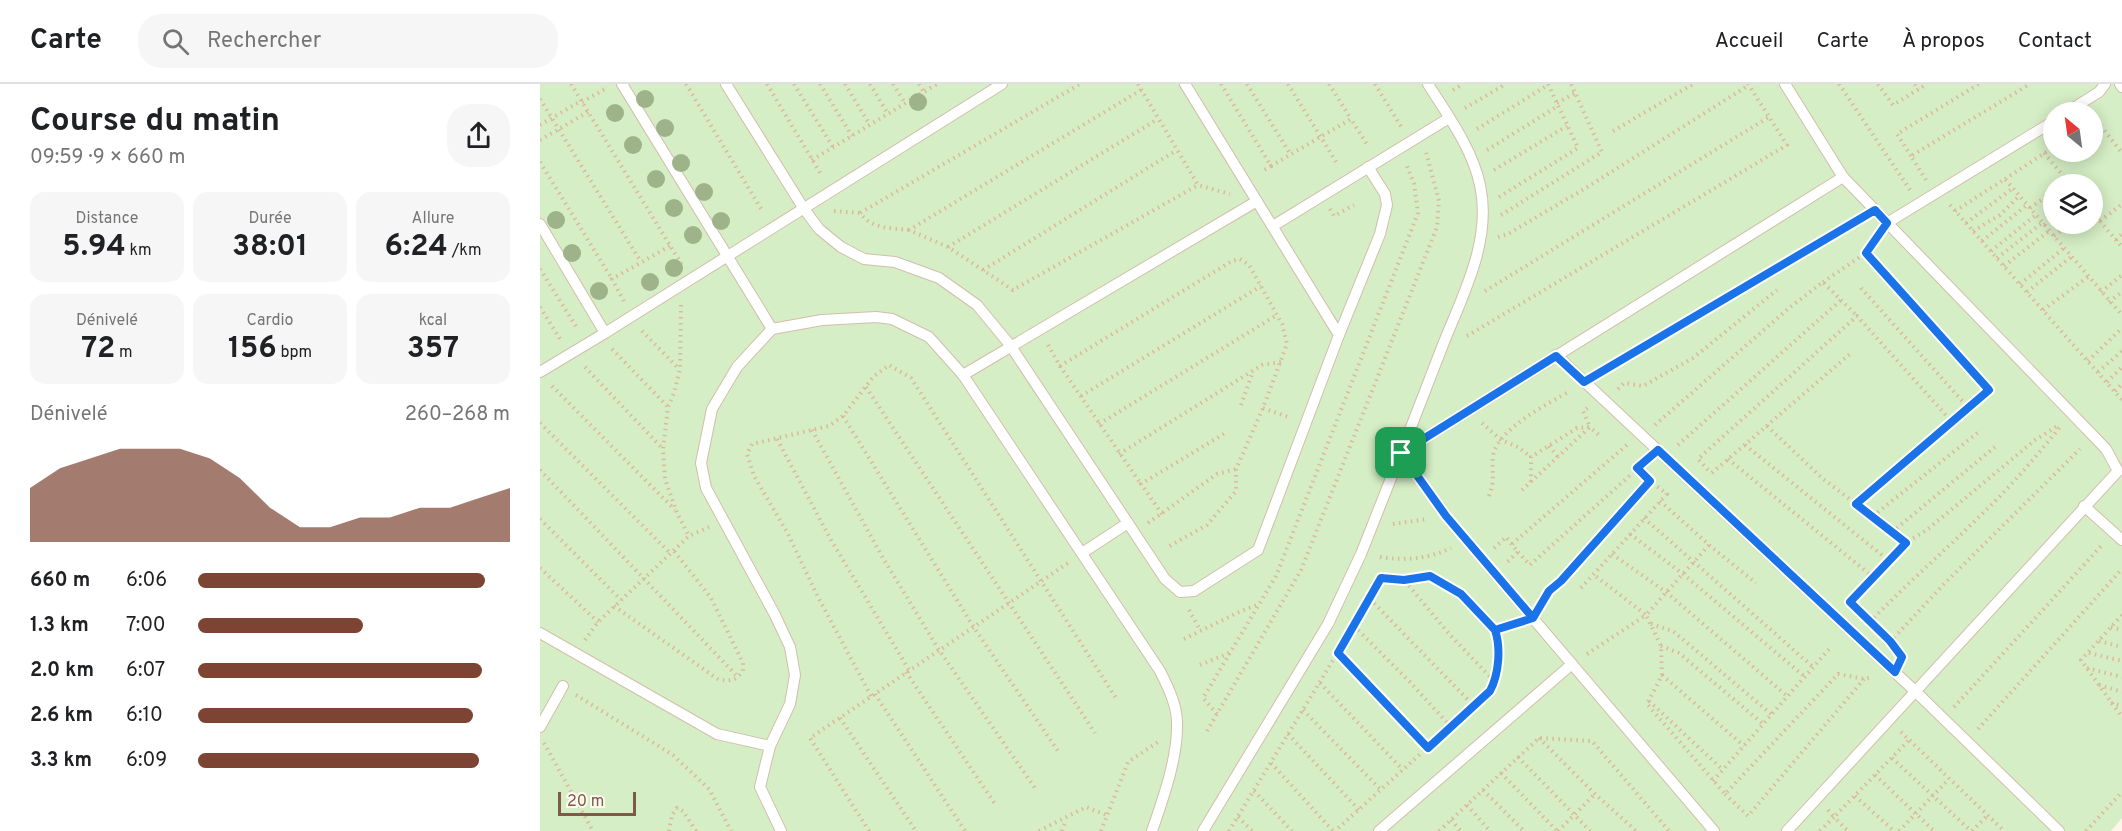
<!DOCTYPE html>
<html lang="fr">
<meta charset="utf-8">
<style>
body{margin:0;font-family:Overpass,sans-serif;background:#f6f6f6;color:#202124;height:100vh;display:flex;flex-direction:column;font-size:22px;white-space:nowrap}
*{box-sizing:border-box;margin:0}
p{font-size:20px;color:#757577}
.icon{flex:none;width:33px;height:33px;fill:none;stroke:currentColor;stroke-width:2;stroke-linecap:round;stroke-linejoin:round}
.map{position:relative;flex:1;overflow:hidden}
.sheet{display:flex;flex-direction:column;background:#fff;width:540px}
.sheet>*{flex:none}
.needle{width:39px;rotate:331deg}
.buttons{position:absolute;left:1503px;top:18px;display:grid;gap:12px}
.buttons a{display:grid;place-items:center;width:60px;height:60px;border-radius:50%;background:#fff;box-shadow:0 3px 15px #0003;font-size:30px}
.scale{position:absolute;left:18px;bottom:15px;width:78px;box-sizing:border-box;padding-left:6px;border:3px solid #7c5c49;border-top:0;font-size:16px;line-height:21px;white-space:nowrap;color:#7c5c49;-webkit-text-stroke:4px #fffaf1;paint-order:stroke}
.pin{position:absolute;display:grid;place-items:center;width:51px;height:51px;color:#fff;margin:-26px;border-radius:12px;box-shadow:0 3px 9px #0006}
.round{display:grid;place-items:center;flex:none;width:63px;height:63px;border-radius:24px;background:#f6f6f6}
.head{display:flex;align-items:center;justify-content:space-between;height:102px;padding:0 30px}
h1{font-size:33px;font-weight:700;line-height:45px}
.stats{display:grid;grid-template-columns:repeat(3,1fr);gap:9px;height:102px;padding:6px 30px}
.stats div{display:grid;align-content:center;border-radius:15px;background:#f6f6f6;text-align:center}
.stats b{font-size:30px;font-weight:700}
.stats small{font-size:16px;font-weight:400}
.stats p{font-size:16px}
.chart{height:168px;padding:12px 30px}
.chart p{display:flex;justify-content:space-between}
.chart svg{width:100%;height:108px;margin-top:6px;fill:#7e4433;opacity:.7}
ul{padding:0 30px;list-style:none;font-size:20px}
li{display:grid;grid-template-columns:96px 72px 1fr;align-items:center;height:45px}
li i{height:15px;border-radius:8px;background:#7e4433}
header{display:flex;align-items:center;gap:36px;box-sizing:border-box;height:84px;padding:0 30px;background:#fff;border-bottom:2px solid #e0e0e0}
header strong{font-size:28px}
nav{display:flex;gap:33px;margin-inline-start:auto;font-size:21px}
.search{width:420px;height:54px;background:#f6f6f6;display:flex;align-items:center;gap:15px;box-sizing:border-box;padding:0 21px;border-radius:24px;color:#757577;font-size:22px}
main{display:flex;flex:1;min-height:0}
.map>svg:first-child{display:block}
.green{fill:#d5eec5;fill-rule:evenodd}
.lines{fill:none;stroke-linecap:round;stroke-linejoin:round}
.service-casing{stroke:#d2beac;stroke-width:12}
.path{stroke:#dcb8a0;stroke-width:4;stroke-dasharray:1.5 4.5;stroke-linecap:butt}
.service{stroke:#fff;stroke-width:10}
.tree{fill:#9eb38a}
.route-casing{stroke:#fff;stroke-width:12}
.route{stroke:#1a73e8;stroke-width:8}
</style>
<header>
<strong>Carte</strong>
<div class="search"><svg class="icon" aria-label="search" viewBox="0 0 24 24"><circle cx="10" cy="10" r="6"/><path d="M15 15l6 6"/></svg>Rechercher</div>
<nav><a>Accueil</a><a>Carte</a><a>À propos</a><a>Contact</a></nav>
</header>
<main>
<section class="sheet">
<div class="head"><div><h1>Course du matin</h1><p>09:59 · 9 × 660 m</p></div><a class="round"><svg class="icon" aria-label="share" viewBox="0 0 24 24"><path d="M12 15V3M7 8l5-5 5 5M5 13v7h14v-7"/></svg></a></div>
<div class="stats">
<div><p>Distance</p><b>5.94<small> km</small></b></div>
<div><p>Durée</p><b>38:01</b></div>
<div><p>Allure</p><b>6:24<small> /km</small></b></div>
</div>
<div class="stats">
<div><p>Dénivelé</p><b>72<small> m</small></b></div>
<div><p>Cardio</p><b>156<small> bpm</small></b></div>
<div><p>kcal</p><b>357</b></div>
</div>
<div class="chart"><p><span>Dénivelé</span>260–268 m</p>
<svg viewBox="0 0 160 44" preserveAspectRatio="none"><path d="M0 44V22L10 14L20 10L30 6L40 6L50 6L60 10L70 18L80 30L90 38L100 38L110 34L120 34L130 30L140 30L150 26L160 22V44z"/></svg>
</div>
<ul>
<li><b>660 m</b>6:06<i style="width:92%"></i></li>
<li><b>1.3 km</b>7:00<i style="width:53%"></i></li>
<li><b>2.0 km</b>6:07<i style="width:91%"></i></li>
<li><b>2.6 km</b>6:10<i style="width:88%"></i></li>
<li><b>3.3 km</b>6:09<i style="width:90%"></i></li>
</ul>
</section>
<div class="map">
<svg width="1582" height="747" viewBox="0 0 1582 747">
<rect width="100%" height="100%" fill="#fef6e9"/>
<path class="green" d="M0 0H1582V734L1571 747H0ZM1514 28H1552V68H1514ZM1514 100H1552V140H1514Z"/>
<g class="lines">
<g class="service-casing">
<g id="service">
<polyline points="82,0 232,245"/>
<polyline points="186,0 264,125 279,145 301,163 324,175 355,178 399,194 437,221 470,261 625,495 640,508 654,507 718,466 799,251 645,0"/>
<path d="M888 0C908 32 932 64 940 101 952 155 924 209 904 258 890 295 875 332 861 369L1303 93"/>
<polyline points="1245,0 1303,93 1566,365 1578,387 1247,747"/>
<polyline points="1580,0 1582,3"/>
<polyline points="1527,28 1559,8 1565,0"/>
<polyline points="1347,139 1514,37"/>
<polyline points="0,140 65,249 0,288"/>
<polyline points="733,142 909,34"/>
<polyline points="65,249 462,0"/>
<polyline points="799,251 840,150 847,121 845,110 828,83"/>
<polyline points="1016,271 1376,608 1519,747"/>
<polyline points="423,291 717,117"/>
<polyline points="861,369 906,432 1174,747"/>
<polyline points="1544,422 1582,456"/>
<polyline points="542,469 588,439"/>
<polyline points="0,549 177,650 230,662"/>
<polyline points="0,643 23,602"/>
<path d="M241 747 220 703 230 662 250 620 255 591 250 563 235 531 166 404 161 379 172 325 197 283 232 245 282 236 336 233 352 235 389 253 423 291 620 587C628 603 637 621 637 639 638 673 623 715 612 747"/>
<polyline points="663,747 788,540 821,470 861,369"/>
<polyline points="839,747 1032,580"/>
</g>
</g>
<g class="path">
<polyline points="31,0 142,181"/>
<polyline points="146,0 223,128"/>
<polyline points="227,0 282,92"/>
<polyline points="254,0 293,63"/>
<polyline points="280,0 312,52"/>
<polyline points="305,0 330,41"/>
<polyline points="330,0 348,30"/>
<polyline points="353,0 365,19"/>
<polyline points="379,0 384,8"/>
<polyline points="598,0 658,101 690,110"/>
<polyline points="681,0 731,82 721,88"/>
<polyline points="707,0 751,71"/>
<polyline points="748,0 798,81"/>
<polyline points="789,0 811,35"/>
<polyline points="835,0 862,44"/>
<polyline points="1299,0 1370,106"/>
<polyline points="1338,0 1353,21 1387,0"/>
<polyline points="1375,0 1379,5"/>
<polyline points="601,6 369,146 408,163 473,206 658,101"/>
<polyline points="913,6 923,0"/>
<polyline points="0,15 101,178"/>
<polyline points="42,18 65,5"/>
<polyline points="1017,19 1035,9"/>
<polyline points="925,24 966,0"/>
<polyline points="1552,40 1557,37 1582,69"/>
<polyline points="0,41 41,17"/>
<polyline points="937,45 1008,1"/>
<polyline points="1073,47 1153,0"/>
<polyline points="0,56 48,28"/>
<polyline points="947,66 1018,22"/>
<polyline points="1504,69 1530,100"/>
<polyline points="1371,72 1357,50 1439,0"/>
<polyline points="272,76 397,0"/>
<polyline points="0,78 72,195"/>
<polyline points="731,82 811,35 828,62"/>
<polyline points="954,86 1027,42"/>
<polyline points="1465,95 1514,63"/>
<polyline points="1386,96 1371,72 1490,0"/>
<polyline points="959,113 1038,64 1008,0"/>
<polyline points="1410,121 1582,316"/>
<polyline points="1490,124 1514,107"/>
<polyline points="790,125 794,132 814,121"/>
<polyline points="294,127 320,129"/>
<polyline points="1415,127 1465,95 1582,231"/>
<polyline points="1552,128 1582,163"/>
<polyline points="961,131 1062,68 1031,0"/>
<polyline points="1560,137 1582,120"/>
<polyline points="1426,139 1473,104"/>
<polyline points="1504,141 1514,134"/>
<path d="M369 146C350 144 332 145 320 129L540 0"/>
<polyline points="1433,147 1460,131 1479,112"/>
<polyline points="1514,152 1530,140"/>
<polyline points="958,153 968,150 1049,102 1209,1"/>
<polyline points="1576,156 1582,150"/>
<polyline points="1442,157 1487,121"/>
<polyline points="408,163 618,35"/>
<polyline points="1451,167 1496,131"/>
<polyline points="1326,169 1449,306 1413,339"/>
<polyline points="1457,174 1502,139"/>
<polyline points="1464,182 1509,147"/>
<polyline points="0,185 37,244"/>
<polyline points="443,186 637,66"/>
<polyline points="1283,198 1326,169 1337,153"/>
<polyline points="1480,200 1524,164"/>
<polyline points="1321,204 1425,320"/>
<polyline points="945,207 1229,33"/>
<polyline points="1487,208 1531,173"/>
<polyline points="1561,208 1582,191"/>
<polyline points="84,217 72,195 130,162"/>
<polyline points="1569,218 1582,208"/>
<polyline points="141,221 140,285 134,309 128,323 123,365 125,395 137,429 149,452"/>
<polyline points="0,223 20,255"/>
<polyline points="1503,226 1548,193"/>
<polyline points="102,247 139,285"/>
<polyline points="927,252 1247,61 1208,0"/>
<polyline points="508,261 520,282 692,177 700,175 709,181 742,240 747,260 723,324 696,385 696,407 667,441 626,464"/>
<polyline points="72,265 128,323"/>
<polyline points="1548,277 1582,244"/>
<polyline points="520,282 601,400"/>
<polyline points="45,283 122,364"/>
<polyline points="1558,288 1582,267"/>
<polyline points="1059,289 1318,135"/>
<polyline points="1567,298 1582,283"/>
<polyline points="12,302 135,426"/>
<polyline points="326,303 555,649"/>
<polyline points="1078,305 1084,299 1103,302 1153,274 1237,206"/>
<polyline points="1575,307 1582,300"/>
<polyline points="541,312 721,202"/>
<polyline points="701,321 713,287"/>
<polyline points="723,324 751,334"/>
<polyline points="303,332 433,542 520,670"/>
<polyline points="0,339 131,470"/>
<polyline points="942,339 961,356 978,363 991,373"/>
<polyline points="559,340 737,231"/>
<polyline points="1115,341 1249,224 1283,198 1317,232"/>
<polyline points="1227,342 1282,394 1316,420"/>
<polyline points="272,346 343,474 399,566 495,704"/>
<polyline points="237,355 291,456 369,586"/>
<polyline points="1138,361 1301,216"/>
<polyline points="1205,361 1348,476"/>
<polyline points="1009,362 1018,373"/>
<polyline points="579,370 722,281 741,278"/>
<polyline points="1188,375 1333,493"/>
<polyline points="0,386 198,593"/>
<polyline points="1168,386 1158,375 1317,232 1413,339 1316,420 1366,459"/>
<polyline points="1172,389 1311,269"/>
<polyline points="991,398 991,373 1037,344 1050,343 1060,352"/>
<polyline points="982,406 1050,343 1043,327 1049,323"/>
<path d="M949 412C956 393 951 389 953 372 957 345 1008 320 1030 307"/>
<polyline points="1120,417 1169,461 1106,531 1121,562 1122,591 1107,620 1185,710 1298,590 1324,595 1333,593"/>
<polyline points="622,430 601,400 687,348"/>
<polyline points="1333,432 1441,346"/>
<polyline points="1104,434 1273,583"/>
<polyline points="0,435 81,516"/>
<polyline points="608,439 677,390 696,385"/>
<polyline points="853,440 887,435"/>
<polyline points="1352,448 1456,362"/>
<polyline points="1090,450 1143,490 1265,593"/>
<polyline points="972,460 1088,360"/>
<polyline points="1169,461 1216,499"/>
<polyline points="954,464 966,453 978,468 967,478"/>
<polyline points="978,468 990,481 1106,377"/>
<polyline points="1072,470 1126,508 1247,612"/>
<path d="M840 473C865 477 888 475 911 464"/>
<polyline points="0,484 58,538"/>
<polyline points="865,497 910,551 955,598"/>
<polyline points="1041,504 1127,410 1110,397"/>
<polyline points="830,515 934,622"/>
<polyline points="1003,518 1009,507 1021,497 1110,397 1097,384"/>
<polyline points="1310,518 1366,459 1388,445 1495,356 1519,341"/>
<path d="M74 522 179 596C191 597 195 597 203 587V579L171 514 134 467"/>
<polyline points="649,526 660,546"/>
<polyline points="1582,531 1541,576 1582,633"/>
<path d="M1330 538C1366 500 1406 466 1443 429 1471 402 1496 373 1520 343"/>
<polyline points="1111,540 1133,547 1231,630"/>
<polyline points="814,542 870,598 911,643"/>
<polyline points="1571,543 1582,546"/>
<polyline points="955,546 976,540"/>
<polyline points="644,555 701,527 717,521"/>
<polyline points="45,556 58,538 149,452 169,443"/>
<polyline points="1559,557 1582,563"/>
<polyline points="1350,558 1405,499 1540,365"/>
<polyline points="1121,562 1139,569 1223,640"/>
<polyline points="798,569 888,664"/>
<polyline points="1549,569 1582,577"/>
<polyline points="1047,570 1106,531 1053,490"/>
<polyline points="660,581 689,569"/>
<polyline points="1547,584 1582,593"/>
<polyline points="366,588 455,720"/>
<polyline points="1122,591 1204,662"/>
<polyline points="780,599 863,686"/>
<polyline points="1559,601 1582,608"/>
<polyline points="335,610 425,747"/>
<polyline points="36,611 133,671 169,705 191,747"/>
<polyline points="331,612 278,513 248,450 214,392 207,370 212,360 289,342 303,332 333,293 349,281 371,294 576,614"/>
<polyline points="1109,617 1183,686"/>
<polyline points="1571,619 1582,622"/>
<polyline points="1414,623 1563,460"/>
<polyline points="763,626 841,706"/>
<polyline points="677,630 663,614 736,492 878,129 874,100 867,82"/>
<polyline points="300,634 376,747"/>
<polyline points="1438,645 1582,485"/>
<polyline points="667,647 761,486 897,143 899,117 886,68"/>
<polyline points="1361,648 1464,747"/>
<polyline points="748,650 819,726"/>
<polyline points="999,654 1055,710 1096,747"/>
<polyline points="4,659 53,747"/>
<polyline points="978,673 1050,747"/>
<polyline points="1352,674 1431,747"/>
<polyline points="731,679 793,747"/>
<polyline points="961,689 1017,747"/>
<polyline points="1335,691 1394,747"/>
<polyline points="1173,697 1290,564"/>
<polyline points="943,706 984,747"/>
<polyline points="714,707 752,747"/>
<polyline points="1185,710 1208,732 1324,595"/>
<polyline points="1315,712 1354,747"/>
<polyline points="927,721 950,747"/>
<polyline points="1288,726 1294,733 1369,656"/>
<polyline points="698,733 712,747"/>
<polyline points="911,736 921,747"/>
<polyline points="129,747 132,731 137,724 143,727 156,747"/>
<polyline points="329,747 270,654 528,479"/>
<polyline points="499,747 546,723 566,731"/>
<polyline points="522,747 526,736"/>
<polyline points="561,747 588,678 618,658"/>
<polyline points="689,747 809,550 841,494 864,496 890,492 921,510 955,546 959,558 955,598 950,607 795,747"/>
<polyline points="899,747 999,654 1052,657 1129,747"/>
<polyline points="1018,747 1055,710"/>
<polyline points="1280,747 1294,733 1308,747"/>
<polyline points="1359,747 1409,695"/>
<polyline points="1432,747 1448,731"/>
<polyline points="1546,747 1582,708"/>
</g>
<use href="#service" class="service"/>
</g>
<g class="tree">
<circle cx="105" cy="15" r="9"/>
<circle cx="378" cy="18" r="9"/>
<circle cx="75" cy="29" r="9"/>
<circle cx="125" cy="44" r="9"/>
<circle cx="93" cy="61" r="9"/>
<circle cx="141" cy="79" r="9"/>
<circle cx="116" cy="95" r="9"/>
<circle cx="164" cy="108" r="9"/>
<circle cx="134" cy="124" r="9"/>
<circle cx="16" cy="136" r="9"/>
<circle cx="181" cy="137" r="9"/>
<circle cx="153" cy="151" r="9"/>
<circle cx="32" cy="169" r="9"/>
<circle cx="134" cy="184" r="9"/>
<circle cx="110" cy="198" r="9"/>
<circle cx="59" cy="207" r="9"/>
</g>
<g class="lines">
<g class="route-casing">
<path id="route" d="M861 369 906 432 993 534 955 546 921 510 890 492 864 496 841 494 798 569 888 664 950 607C959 590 961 564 955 546L993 534 1009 507 1021 497 1110 397 1097 384 1118 366 1355 588 1362 573 1350 557 1310 518 1366 459 1316 420 1449 306 1326 169 1347 139 1335 126 1044 298 1016 272 861 369"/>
</g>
<use href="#route" class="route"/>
</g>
</svg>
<div class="buttons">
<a><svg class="needle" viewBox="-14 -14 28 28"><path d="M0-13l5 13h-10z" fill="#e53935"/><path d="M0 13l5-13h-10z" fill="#757577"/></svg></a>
<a><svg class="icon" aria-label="layers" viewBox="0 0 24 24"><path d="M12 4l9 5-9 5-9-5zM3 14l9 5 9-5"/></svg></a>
</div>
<div class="scale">20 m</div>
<div class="pin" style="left:861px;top:369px;background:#1e9e55"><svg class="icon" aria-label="arrive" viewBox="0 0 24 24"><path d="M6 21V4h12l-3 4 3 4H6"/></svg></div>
</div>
</main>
